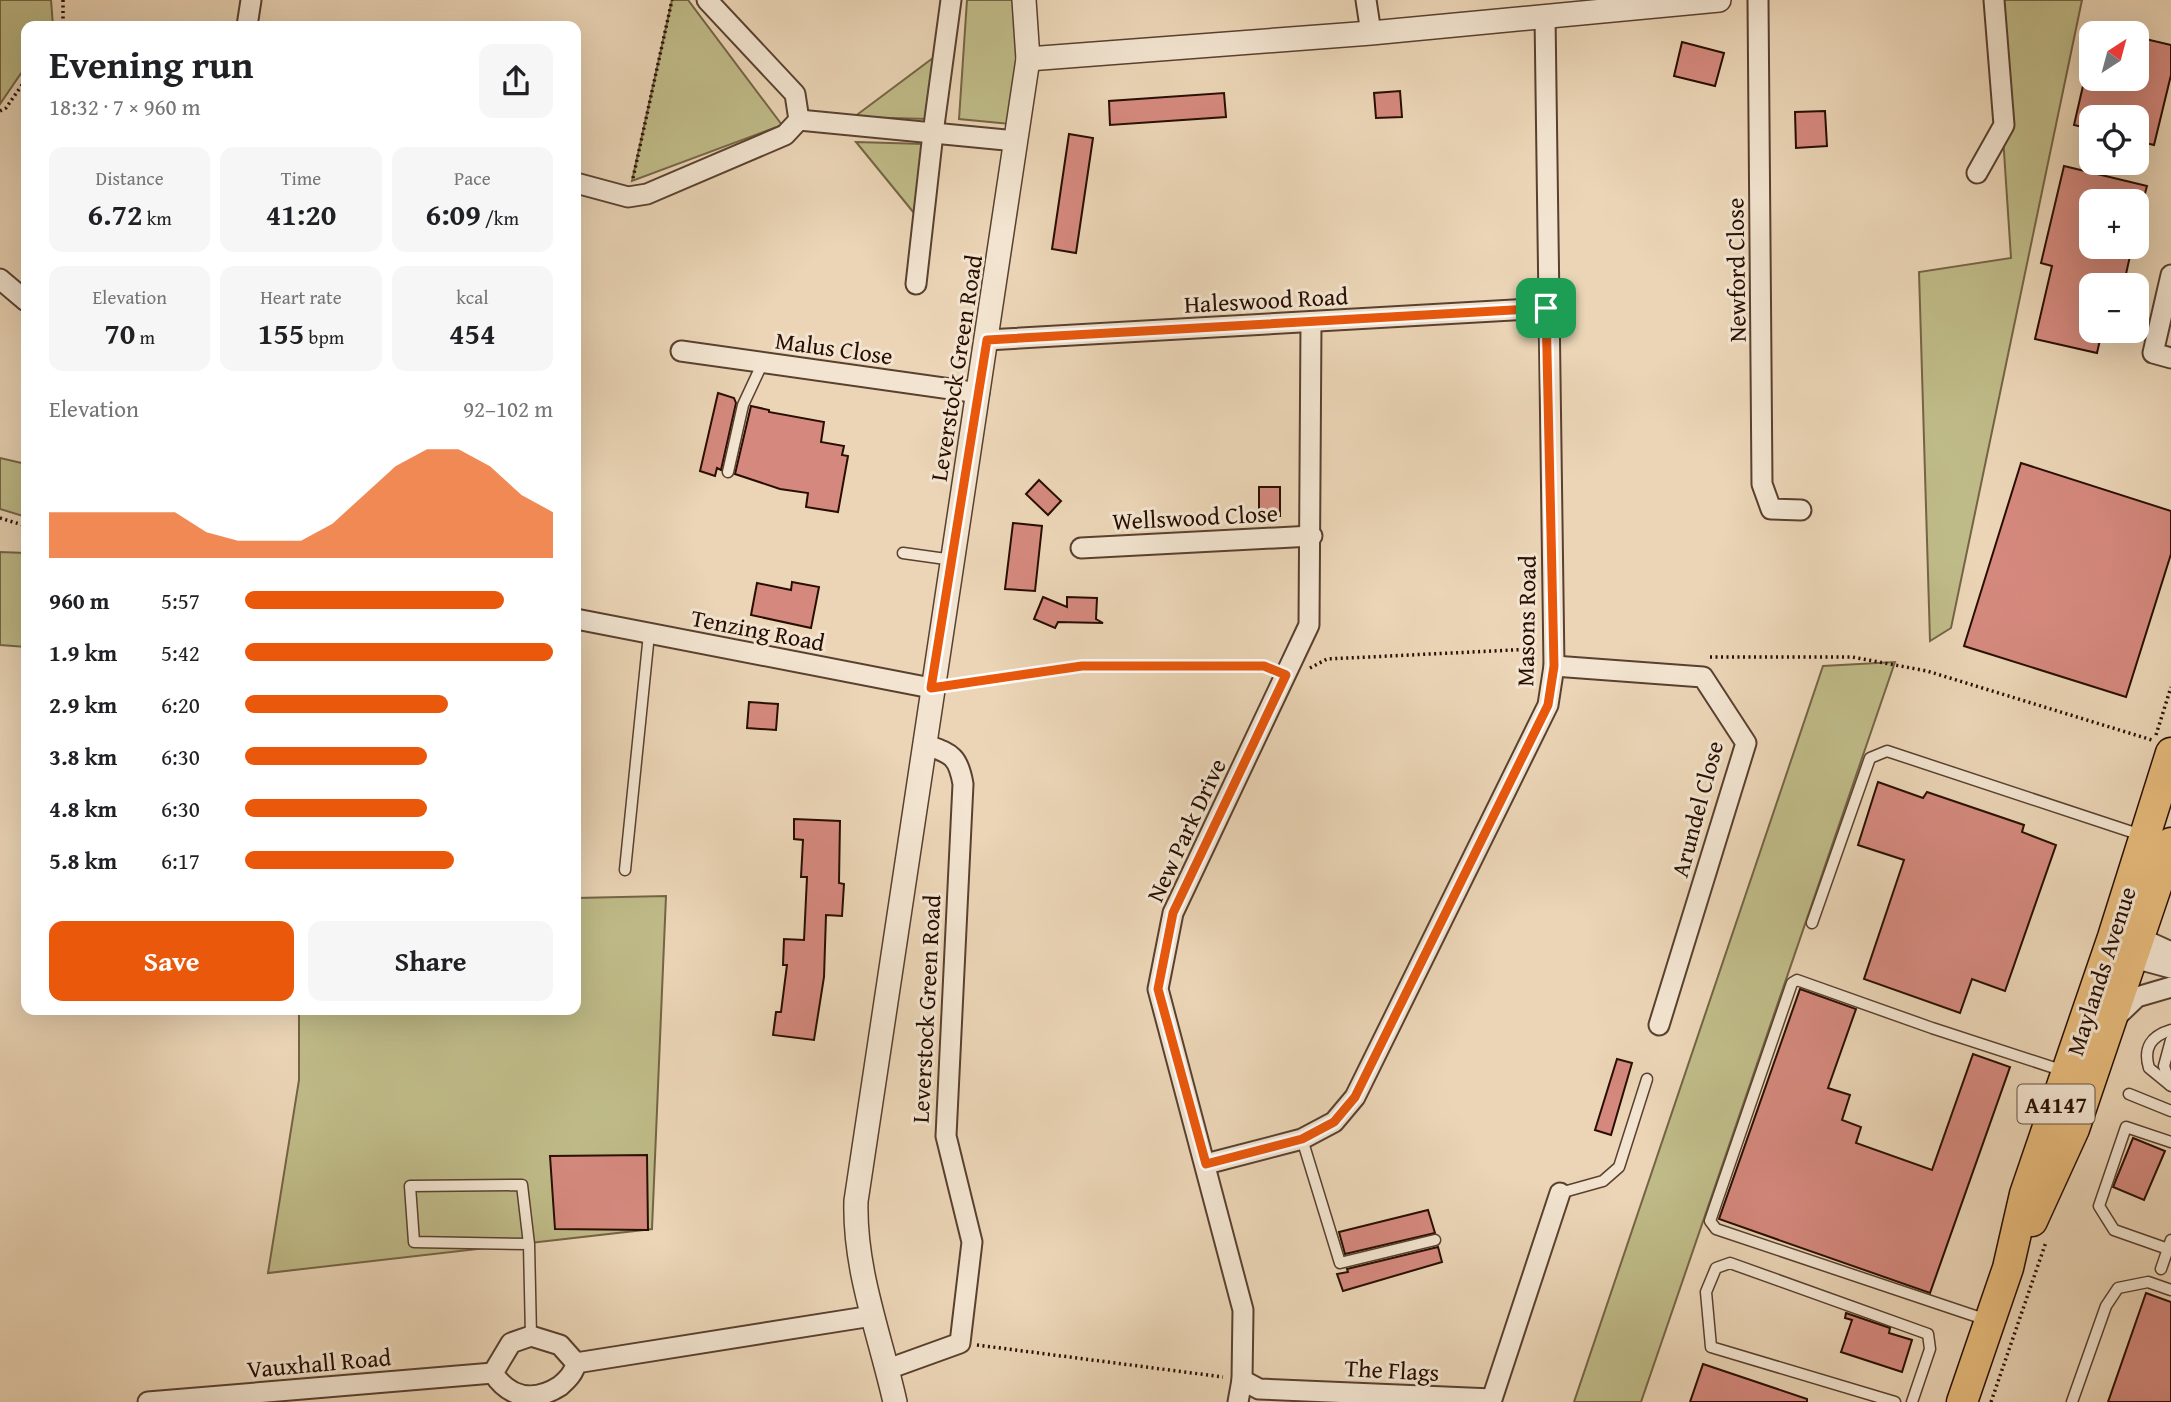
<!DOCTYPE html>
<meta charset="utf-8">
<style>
body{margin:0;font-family:"Gentium Book Plus",serif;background:#f6f6f6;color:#202124;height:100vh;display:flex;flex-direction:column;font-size:26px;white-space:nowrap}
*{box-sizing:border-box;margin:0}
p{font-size:23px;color:#757577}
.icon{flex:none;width:38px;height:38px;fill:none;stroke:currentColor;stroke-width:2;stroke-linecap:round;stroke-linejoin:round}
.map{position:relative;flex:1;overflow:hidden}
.drawer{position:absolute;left:21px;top:21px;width:560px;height:994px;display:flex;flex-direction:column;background:#fff;border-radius:14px;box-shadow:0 7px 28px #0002}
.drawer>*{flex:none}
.needle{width:46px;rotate:36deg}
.buttons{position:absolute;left:2079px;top:21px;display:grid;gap:14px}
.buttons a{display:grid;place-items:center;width:70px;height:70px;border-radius:14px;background:#fff;box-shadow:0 7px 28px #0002;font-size:35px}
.pin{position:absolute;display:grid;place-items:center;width:60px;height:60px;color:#fff;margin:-30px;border-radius:14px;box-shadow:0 4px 10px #0006}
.round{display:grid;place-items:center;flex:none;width:74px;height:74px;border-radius:14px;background:#f6f6f6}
.overview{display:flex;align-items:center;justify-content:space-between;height:119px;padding:0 28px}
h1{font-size:38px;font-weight:800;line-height:52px}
.figures{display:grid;grid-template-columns:repeat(3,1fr);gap:10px;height:119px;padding:7px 28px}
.figures div{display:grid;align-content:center;border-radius:14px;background:#f6f6f6;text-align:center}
.figures b{font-size:30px;font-weight:800}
.figures small{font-size:19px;font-weight:400}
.figures p{font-size:19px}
.chart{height:196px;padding:14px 28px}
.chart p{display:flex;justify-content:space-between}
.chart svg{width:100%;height:126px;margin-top:7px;fill:#ea580c;opacity:.7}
.action{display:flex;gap:14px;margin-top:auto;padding:14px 28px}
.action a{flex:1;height:80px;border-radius:14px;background:#ea580c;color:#fff;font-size:28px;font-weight:800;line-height:80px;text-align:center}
.action a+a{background:#f6f6f6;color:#202124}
ul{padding:0 28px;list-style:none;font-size:23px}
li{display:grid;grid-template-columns:112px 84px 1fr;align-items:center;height:52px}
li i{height:18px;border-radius:9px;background:#ea580c}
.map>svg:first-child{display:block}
.green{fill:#bfbb88;stroke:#746445;stroke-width:2}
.building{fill:#d5897e;stroke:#280e02;stroke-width:2}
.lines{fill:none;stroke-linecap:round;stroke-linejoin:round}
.service-casing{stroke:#59402f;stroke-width:13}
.minor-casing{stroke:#59402f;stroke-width:23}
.tertiary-casing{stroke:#59402f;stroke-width:26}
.primary-casing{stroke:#280e02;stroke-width:33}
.path{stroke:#280e02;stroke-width:3.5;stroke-dasharray:2 3.5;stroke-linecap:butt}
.service{stroke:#f2e4d0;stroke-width:10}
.minor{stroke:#f2e4d0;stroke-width:19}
.tertiary{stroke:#f2e4d0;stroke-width:23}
.primary{stroke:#e6ba7b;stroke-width:30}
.route-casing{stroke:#fff;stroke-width:14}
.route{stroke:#ea580c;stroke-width:9}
.labels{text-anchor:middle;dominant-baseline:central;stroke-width:6;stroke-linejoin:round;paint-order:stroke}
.shield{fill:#f2e4d0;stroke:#654e40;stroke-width:2}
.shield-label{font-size:23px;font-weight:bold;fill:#280e02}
.street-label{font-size:24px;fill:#280e02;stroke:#f2e4d0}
</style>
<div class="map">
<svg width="2171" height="1402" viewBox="0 0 2171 1402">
<rect width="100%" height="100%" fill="#ebd5b6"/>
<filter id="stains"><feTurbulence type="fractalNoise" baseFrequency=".00286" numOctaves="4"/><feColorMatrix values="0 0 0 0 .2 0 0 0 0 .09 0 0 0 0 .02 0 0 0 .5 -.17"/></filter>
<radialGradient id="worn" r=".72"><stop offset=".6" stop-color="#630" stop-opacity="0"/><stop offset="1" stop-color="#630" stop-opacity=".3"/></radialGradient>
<g class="green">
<polygon points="0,0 51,0 53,26 26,26 26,66 0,104"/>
<polygon points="672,0 688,0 782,125 632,181"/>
<polygon points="967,0 1017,0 1021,64 1010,124 959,119"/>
<polygon points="1994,0 2082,0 1951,628 1930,641 1919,272 2011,258"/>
<polygon points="937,55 928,119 854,117"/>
<polygon points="856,142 924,144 914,213"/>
<polygon points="0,458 26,464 26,517 0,509"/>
<polygon points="0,552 26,553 26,647 0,645"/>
<polygon points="1895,662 1641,1402 1574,1402 1823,666"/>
<polygon points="666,896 652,1229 268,1273 299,1080 299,1010 576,1010 576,898"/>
</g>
<g class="building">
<polygon points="2137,37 2171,45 2171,75 2154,145 2137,141 2137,117 2091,117 2091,129 2074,125 2085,77 2137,79"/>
<polygon points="1682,42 1724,53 1715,86 1674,76"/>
<polygon points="1400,91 1402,117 1376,118 1374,93"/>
<polygon points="1224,93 1226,117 1110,125 1109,101"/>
<polygon points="1825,111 1827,146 1796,148 1795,112"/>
<polygon points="1069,134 1093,138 1076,253 1052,249"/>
<polygon points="2064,166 2147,186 2143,201 2091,201 2091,247 2132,247 2124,283 2091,276 2091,331 2102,331 2097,353 2035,339 2052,266 2041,263"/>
<polygon points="718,393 734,398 736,403 721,470 717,468 715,476 700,471"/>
<polygon points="751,406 769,410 769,412 824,422 821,442 844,446 842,455 848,456 838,512 806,507 808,493 780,489 735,474"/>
<polygon points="2021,463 2171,511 2171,554 2126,697 1964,646"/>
<polygon points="1039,480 1061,501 1048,515 1026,494"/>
<rect x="1259" y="487" width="21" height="29"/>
<polygon points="1013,523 1042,526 1035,591 1005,589"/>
<polygon points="792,582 819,587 811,628 751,615 757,583 791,590"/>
<polygon points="1043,597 1067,607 1067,597 1097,598 1096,619 1103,623 1058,622 1055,628 1034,619"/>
<polygon points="749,702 778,704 776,730 747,728"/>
<polygon points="1878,782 1923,798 1927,792 2024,825 2022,832 2056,845 2005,991 1972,979 1960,1013 1864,979 1904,860 1858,845"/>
<polygon points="794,819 840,821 839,883 844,884 842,916 826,915 824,977 814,1040 773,1035 776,1012 781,1012 787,965 783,965 784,939 804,940 807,877 801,877 803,840 794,839"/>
<polygon points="1800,989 1856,1009 1828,1088 1850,1095 1842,1120 1861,1127 1856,1143 1932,1170 1973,1054 2010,1067 1930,1293 1719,1219"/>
<polygon points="1617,1059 1632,1063 1611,1135 1595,1130"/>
<polygon points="2133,1138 2165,1151 2144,1200 2113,1187"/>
<polygon points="647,1155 648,1230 555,1229 550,1156"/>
<polygon points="1428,1210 1435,1233 1345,1254 1339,1232"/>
<polygon points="1438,1247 1442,1262 1343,1291 1337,1274 1348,1272 1347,1269"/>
<polygon points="2146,1293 2171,1302 2171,1402 2108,1402"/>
<polygon points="1846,1313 1890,1328 1889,1333 1912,1340 1902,1372 1841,1352 1852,1320 1845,1318"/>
<polygon points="1703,1364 1807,1399 1807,1402 1690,1402"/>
</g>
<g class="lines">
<g class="service-casing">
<g id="service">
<polyline points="728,472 743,405 763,362"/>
<polyline points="903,553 953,560"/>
<polyline points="625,870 649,634"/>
<polyline points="1812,923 1870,758 1887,751 2141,835"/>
<path d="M2171 1030C2151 1036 2143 1048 2149 1068L2171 1086"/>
<polyline points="2170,1085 2164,1066 2171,1040"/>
<polyline points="2129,1094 2171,1111"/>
<polyline points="1302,1139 1340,1263 1435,1240"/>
<polyline points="1560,1193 1603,1181 1619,1167 1647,1079"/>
<polyline points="529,1244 414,1242 410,1186 522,1185 529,1244 531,1336"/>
<polyline points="2168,1249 2114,1230 2099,1206 2126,1127 2171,1142"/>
<polyline points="2161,1269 2171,1240"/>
<polyline points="1987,1320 1716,1229 1710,1221 1792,983 1797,980 1932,1028 2064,1071"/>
<polyline points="1895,1402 1711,1347 1706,1292 1716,1268 1730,1263 1928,1334 1930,1349 1912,1402"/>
<polyline points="2072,1402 2106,1306 2118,1288 2148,1282 2171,1290"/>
</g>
</g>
<g class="minor-casing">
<g id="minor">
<polyline points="1366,0 1371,33"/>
<polyline points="1758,0 1762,484 1771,509 1801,510"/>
<polyline points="247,26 251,0"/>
<polyline points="799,120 1016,141"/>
<polyline points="1977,173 2004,125 1994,0"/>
<polyline points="576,183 628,197 647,194 785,135 799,120 795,94 707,0"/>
<polyline points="2171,275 2153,353 2171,358"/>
<polyline points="0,279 26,301"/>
<polyline points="916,284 933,133 951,0"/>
<polyline points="987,340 1547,308"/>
<polyline points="681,351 979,393"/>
<polyline points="1081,548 1312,536"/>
<polyline points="576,619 931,688"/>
<polyline points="1554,666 1703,677 1746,743 1659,1025"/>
<polyline points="2128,938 2140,938 2171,952"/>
<polyline points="2124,951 2134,958 2171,968"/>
<polyline points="2115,1018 2137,997 2171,987"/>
<polyline points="1206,1164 1302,1139 1334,1122 1355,1097 1548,705 1554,666 1545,16"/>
<path d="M531 1336 560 1345 576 1363C574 1373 568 1379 560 1386 535 1402 510 1399 493 1373L511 1343Z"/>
<polyline points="576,1363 872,1316"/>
<path d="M888 1369 960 1343 972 1242 946 1136 963 784C958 755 951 754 925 744"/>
<polyline points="1242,1380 1259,1389 1492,1399 1560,1193"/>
<polyline points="148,1402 493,1373"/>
<polyline points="1238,1402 1242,1380 1243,1310 1158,989 1173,913 1309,625 1311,323"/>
</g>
</g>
<g class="tertiary-casing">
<g id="tertiary">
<polyline points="1028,59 1371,33 1719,0"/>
<path d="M895 1402C880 1335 854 1270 856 1201L1028 59 1024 0"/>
</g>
</g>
<g class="primary-casing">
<g id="primary">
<polyline points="2032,1221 2074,1129 2171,843"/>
<polyline points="1962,1402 2008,1268 2025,1194 2113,937 2171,753"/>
</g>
</g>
<g class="path">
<polyline points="63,0 63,26"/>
<polyline points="0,111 6,108 26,79"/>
<polyline points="633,178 672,0"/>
<polyline points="0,518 26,526"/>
<polyline points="1710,657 1852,657 1927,671 2152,740"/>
<polyline points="1310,668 1327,659 1534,649"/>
<polyline points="955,684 1082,666 1267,667"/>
<polyline points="2156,735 2171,687"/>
<polyline points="977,1345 1223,1377"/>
<polyline points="1991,1402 2046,1242"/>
</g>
<use href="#service" class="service"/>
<use href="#minor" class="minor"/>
<use href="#tertiary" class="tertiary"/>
<use href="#primary" class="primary"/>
</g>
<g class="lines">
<g class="route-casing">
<polygon id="route" points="1546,308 1554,666 1548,705 1355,1097 1334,1122 1302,1139 1206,1164 1158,989 1173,913 1286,675 1264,666 1082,666 931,688 987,340"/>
</g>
<use href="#route" class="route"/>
</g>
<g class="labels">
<rect class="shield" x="2017.5" y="1084.5" width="77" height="39" rx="5"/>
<g class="shield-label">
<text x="2056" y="1104">A4147</text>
</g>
<g class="street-label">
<text transform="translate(1736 270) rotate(-91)">Newford Close</text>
<text transform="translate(1266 300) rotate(-3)">Haleswood Road</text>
<text transform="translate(834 348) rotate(8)">Malus Close</text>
<text transform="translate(956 368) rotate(-81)">Leverstock Green Road</text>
<text transform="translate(1195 517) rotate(-3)">Wellswood Close</text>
<text transform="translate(1526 621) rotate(-89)">Masons Road</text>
<text transform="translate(758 630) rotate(11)">Tenzing Road</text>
<text transform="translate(1697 809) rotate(-75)">Arundel Close</text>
<text transform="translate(1186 830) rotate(-65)">New Park Drive</text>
<text transform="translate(2101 971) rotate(-72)">Maylands Avenue</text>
<text transform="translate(926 1009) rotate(-87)">Leverstock Green Road</text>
<text transform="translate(319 1363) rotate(-5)">Vauxhall Road</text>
<text transform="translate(1392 1370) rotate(3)">The Flags</text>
</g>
</g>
<rect width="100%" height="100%" filter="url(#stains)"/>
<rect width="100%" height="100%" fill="url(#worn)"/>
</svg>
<div class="buttons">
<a><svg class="needle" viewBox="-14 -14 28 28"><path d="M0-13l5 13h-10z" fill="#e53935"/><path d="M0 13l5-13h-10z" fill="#757577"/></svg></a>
<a><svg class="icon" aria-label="locate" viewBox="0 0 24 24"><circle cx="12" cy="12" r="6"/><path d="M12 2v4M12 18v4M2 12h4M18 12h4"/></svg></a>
<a>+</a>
<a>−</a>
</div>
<div class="pin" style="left:1546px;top:308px;background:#1e9e55"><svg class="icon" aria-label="arrive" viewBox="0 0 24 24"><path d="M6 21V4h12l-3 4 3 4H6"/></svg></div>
<section class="drawer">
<div class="overview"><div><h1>Evening run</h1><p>18:32 · 7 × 960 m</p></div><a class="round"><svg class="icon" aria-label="share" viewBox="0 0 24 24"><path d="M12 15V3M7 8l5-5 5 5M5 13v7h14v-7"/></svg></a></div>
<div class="figures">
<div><p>Distance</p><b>6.72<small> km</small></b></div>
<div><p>Time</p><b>41:20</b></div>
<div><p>Pace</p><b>6:09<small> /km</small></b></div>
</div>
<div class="figures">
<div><p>Elevation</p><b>70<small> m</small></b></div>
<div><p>Heart rate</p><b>155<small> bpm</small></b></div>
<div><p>kcal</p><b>454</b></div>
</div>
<div class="chart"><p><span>Elevation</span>92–102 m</p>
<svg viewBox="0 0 160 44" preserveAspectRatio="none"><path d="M0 44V28L10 28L20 28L30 28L40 28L50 35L60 38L70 38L80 38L90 32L100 22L110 12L120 6L130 6L140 12L150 22L160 28V44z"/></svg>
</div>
<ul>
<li><b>960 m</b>5:57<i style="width:84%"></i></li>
<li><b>1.9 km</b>5:42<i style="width:100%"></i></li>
<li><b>2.9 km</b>6:20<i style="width:66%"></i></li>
<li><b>3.8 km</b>6:30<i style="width:59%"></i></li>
<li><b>4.8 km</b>6:30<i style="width:59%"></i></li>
<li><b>5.8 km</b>6:17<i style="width:68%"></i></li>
</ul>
<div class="action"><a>Save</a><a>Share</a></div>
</section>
</div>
